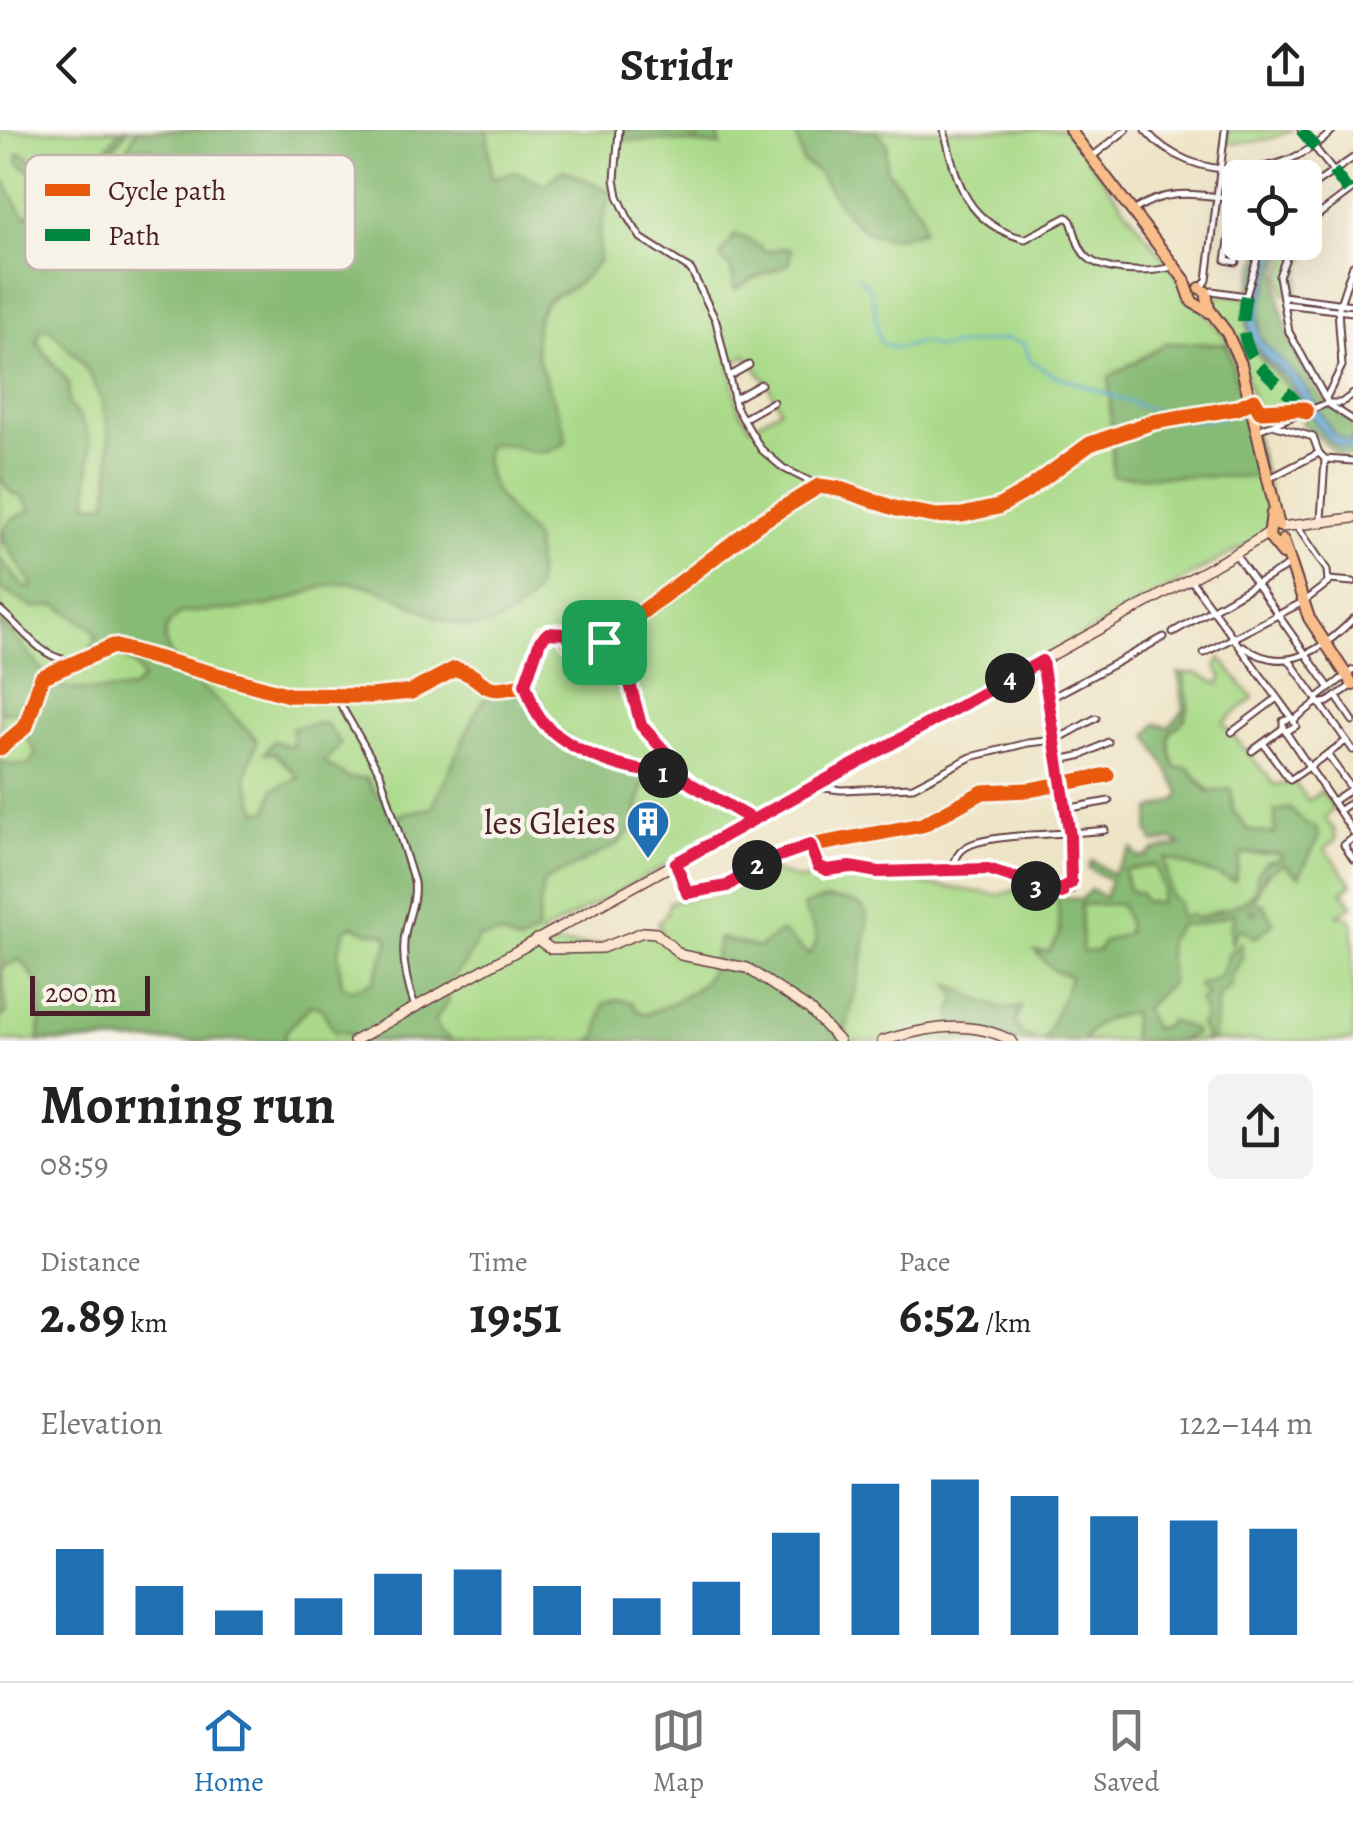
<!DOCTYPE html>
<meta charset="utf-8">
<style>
body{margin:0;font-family:Alegreya,serif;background:#f2f2f2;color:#222;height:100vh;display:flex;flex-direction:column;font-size:38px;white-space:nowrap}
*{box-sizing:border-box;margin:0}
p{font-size:32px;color:#767676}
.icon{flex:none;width:55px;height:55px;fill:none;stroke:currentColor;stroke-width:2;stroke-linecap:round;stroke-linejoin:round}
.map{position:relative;height:911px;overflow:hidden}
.drawer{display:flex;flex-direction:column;background:#fff;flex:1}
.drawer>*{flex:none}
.controls{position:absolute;left:1222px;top:30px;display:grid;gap:20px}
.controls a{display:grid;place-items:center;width:100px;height:100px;border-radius:15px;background:#fff;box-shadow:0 10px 40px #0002;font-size:50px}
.scale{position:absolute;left:30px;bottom:25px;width:120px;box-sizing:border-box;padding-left:10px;border:5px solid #4a1f2b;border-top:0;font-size:28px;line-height:35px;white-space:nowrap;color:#4a1f2b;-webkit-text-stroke:8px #f7f3e8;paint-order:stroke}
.pin{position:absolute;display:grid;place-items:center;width:85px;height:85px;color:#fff;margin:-42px;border-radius:20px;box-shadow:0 5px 15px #0006}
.km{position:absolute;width:50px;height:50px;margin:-25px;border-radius:50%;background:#222;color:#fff;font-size:28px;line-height:50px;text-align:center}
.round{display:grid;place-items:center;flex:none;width:105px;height:105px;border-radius:15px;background:#f2f2f2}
.overview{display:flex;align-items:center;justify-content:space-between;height:170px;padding:0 40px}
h1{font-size:55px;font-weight:700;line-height:75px}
.stats{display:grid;grid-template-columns:repeat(3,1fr);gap:15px;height:170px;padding:10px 40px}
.stats div{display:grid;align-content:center}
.stats b{font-size:50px;font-weight:700}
.stats small{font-size:28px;font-weight:400}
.stats p{font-size:28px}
.chart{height:280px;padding:20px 40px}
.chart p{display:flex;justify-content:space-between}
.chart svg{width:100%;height:180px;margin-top:10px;stroke:#1f6fb2;stroke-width:6}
header{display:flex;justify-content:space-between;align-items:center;height:130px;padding:0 40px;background:#fff;font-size:45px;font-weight:700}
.menu{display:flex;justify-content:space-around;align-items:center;height:140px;border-top:2px solid #e0e0e0;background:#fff;font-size:28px;color:#767676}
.menu a{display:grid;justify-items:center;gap:5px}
.menu .selected{color:#1f6fb2}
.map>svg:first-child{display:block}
.green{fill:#aada89;stroke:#7a7c5a;stroke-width:2.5;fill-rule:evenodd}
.forest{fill:#87ba75;stroke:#686c50;stroke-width:2.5;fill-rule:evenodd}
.water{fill:#5fa9d7;stroke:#546481;stroke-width:2.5}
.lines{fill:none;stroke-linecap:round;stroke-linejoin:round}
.stream{stroke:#5fa9d7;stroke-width:2.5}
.street-casing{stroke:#633d42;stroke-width:9}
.secondary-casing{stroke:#633d42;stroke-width:12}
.primary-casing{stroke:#633d42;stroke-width:14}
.street{stroke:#fff;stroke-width:5}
.secondary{stroke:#fce5cf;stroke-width:9}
.primary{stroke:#f8bd88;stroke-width:10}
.quiet{stroke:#00873e;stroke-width:12;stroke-dasharray:25 12;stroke-linecap:butt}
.cycleway-casing{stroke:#f7f3e8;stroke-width:21}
.cycleway{stroke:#e8590c;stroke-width:15}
.route-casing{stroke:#fff;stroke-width:20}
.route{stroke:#e11d48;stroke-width:12}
.labels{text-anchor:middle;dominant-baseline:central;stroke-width:9;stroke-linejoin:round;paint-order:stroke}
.poi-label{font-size:35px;fill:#4a1f2b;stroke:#f7f3e8;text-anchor:end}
.key{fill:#f7f3e8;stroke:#c3b3af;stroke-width:2.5}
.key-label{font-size:28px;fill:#4a1f2b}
</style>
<header><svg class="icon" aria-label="back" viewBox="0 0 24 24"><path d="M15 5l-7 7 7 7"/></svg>Stridr<svg class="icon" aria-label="share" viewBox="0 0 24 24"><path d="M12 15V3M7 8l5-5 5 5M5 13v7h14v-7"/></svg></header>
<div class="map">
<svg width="1353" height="911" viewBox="0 0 1353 911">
<rect width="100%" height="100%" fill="#f7f3e8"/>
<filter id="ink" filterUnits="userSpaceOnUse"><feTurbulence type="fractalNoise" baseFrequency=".01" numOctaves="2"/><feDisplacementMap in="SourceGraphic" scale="20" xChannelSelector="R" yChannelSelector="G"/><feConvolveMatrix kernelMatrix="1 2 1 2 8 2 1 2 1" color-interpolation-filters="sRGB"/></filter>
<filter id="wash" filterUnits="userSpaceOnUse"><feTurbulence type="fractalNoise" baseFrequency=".0048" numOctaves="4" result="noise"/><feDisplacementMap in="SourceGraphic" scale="40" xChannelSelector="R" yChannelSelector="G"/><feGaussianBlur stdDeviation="2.25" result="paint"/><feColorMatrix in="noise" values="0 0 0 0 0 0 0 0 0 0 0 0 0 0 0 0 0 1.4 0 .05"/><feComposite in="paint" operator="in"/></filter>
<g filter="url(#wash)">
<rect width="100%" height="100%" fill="#eee4c6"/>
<g class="green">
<path d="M0 0H1065L1228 212 1236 230 1271 370 1267 400 1259 408 541 804 547 815H604L647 799 663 804 658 793 665 786 670 772 731 760 751 744 768 740 801 750 851 741 904 745 924 754 1000 765 1025 757 1083 773 1126 769 1139 788C1176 790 1226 798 1253 767 1264 753 1265 738 1285 734L1299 745 1316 698 1305 693 1272 704 1249 701C1231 677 1207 663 1189 638H1175L1168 607 1188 577 1183 544H1198L1219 554 1223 547 1216 538 1220 528 1253 568 1223 593 1275 655 1294 652 1308 671 1321 661 1334 677 1325 689 1334 699 1336 709 1325 719 1352 754 1342 762 1353 775 1338 785 1349 788 1353 794V911H0ZM746 225 767 253 780 279 750 297 739 279 730 235Z"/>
<path d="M1228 0H1294C1272 11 1251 14 1227 13Z"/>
<polygon points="1316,88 1325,100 1302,134 1297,166 1284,164 1281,146 1294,113 1305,112 1305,98"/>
<polygon points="1213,164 1250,167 1247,185 1261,230 1287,252 1307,279 1261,300 1236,209 1212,177"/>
<polygon points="1276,723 1281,724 1282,729 1267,732 1255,762 1235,778 1218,780 1197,789 1179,789 1170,765 1165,727 1235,751 1240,724"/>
<polygon points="1155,735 1163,759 1160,773 1144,771 1140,764 1129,760 1124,739"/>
</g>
<g class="forest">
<path d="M120 0H127L102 33 109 45 110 63 122 67 139 61 147 47 153 20 147 16 134 20 128 16 137 0H487L492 48 515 41 545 55 563 40 611 61 599 106V131C592 138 585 147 577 154 567 163 552 163 544 175 516 219 563 269 566 312 534 338 519 307 487 316 480 344 499 370 518 390 522 395 530 401 533 407 537 414 536 428 537 437 539 458 535 468 517 481 455 528 410 454 347 453 323 453 303 466 281 472 251 481 214 480 182 483 137 509 194 550 216 570 230 583 244 596 257 610L246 647 258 682 268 680 274 659 299 648 275 623H265L274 611 293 617 292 597 325 593 341 614 324 633 350 649 366 648 375 663 386 669 391 689 408 682 432 678 476 582 486 567 533 559 542 570 546 592 580 616 631 633 641 640 644 651 634 697 618 714 543 752 537 803 519 813 501 805 479 808 465 833 446 855 449 871 434 891 439 901 453 911H355L350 903 334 901 321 878 311 875 285 903V911H39L42 859 21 830 1 837 7 883 0 887V632L15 636 30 634 36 623 27 607 23 582H0V493C25 510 39 548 68 558 85 563 107 560 124 560L132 559 143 549 135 536 117 521 88 524 97 506 90 497 57 475 33 478 0 458V429L23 456 32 459 33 456 4 411 3 401 12 389 31 380 22 367 11 363 0 347V47C13 59 13 75 27 87L54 57 18 33 17 24 22 23 46 42 59 47 104 21ZM47 198C57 203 62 212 70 220 110 259 115 319 107 373L88 374C87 334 102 308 68 274L69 254 37 212 41 199ZM352 795 367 802 386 804 389 812 373 852 350 860 342 855 338 823 345 800Z"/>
<polygon points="624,0 663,0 666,3 684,0 691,8 698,9 701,0 717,0 721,16 663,10 624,10"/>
<path d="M795 0H875L887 13 886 38 921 83 923 100C881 116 861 106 835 68 822 50 825 43 803 33Z"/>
<polygon points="735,105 748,109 767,122 782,118 791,119 789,134 752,149 735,160 731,139 720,126"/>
<path d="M1264 113H1272C1262 136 1249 168 1250 194 1251 225 1277 233 1293 255 1310 278 1320 318 1353 320V328L1336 323 1303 294 1300 282 1306 278C1293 260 1278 247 1263 231 1233 199 1250 149 1264 113Z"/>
<path d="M1282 113H1290C1283 124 1277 136 1278 150 1278 196 1310 273 1353 293V312L1345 311 1333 303 1301 251 1270 222 1260 206V176Z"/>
<polygon points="1167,213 1226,214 1264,347 1113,346 1109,247"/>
<path d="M1178 543 1183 544C1185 554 1189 568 1188 578 1182 611 1159 583 1175 638H1189L1207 662 1231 659 1233 680 1249 701 1272 704 1275 701V681L1289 678 1305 693 1316 698 1319 707 1299 746 1284 734 1265 744 1250 780 1254 784 1258 773 1264 775 1273 793 1255 808 1238 798 1232 813 1230 798 1235 783 1200 794 1179 795 1167 811 1171 852 1144 879 1153 898 1166 896 1169 890 1193 899 1195 904 1177 911H1132L1133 883C1108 886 1097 889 1084 911H1039L1046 909C1052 887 1065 868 1070 846L1054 841 1035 821 1049 822 1060 804 1057 765 1081 770 1091 759 1105 768 1110 750 1088 738 1092 730 1112 744 1132 718 1137 727H1145L1154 720 1181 715 1173 710 1154 713 1148 701 1151 680 1178 669 1180 662 1148 605 1156 594 1169 597 1184 580ZM1276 723 1281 725 1282 729 1267 732 1258 742 1255 762C1238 779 1219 779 1198 789L1190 785 1179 788V773L1170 765 1165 728 1235 751 1241 724ZM1155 735 1163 759 1159 773 1144 771 1140 764 1129 760 1124 740ZM1120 774 1128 793 1127 803 1103 812 1098 821 1082 822 1081 775Z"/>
<path d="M826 769C838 770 856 770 864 779 877 794 846 886 845 911H590L597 907 604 874 619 869 632 872 638 881 647 884C663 878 698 862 707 847 714 836 716 821 719 808L759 818 781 801 809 825C826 803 810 800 803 776Z"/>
<path d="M1241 811 1242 829 1230 848 1231 856 1218 868 1214 906 1212 911H1204L1207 908 1200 895 1204 887 1200 870 1207 864 1199 859V854C1227 846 1218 846 1230 822L1239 817Z"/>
<path d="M949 854C972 865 999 885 1021 877L1015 893 1023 905 1038 911H1014L951 895 950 884 957 868Z"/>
</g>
<path class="water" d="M1272 113H1282L1260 177 1258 198 1262 211 1301 251 1333 303 1345 311 1353 312V320C1342 320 1334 315 1326 307 1310 290 1304 266 1288 249 1273 233 1255 225 1250 202 1245 175 1262 137 1272 113Z"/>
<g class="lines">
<path class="stream" d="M858 147C881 161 872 190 880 211 905 230 914 202 935 218L1007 209 1024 214 1030 230 1052 244 1168 286 1172 290 1196 291 1248 283"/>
</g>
</g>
<g filter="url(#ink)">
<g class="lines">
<g class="street-casing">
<g id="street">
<polyline points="619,0 615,49 618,66 628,88 641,108 691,140 716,191 736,277 761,319 783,338 809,351 897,379 936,386 962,385 998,377 1026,361 1090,314 1153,292 1249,275"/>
<path d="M944 0C957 53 966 94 1025 109L1067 87 1071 91C1075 102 1078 119 1087 127 1106 144 1150 143 1172 137"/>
<path d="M1145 0C1193 56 1286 50 1333 0"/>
<polyline points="1301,0 1333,41"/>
<polyline points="1093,26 1126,0"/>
<polyline points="1305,61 1353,28"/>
<path d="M1133 81C1168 56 1201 65 1240 70"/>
<polyline points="1305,95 1353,59"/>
<polygon points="1230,106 1238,108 1236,132 1226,130"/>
<polyline points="1292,112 1279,146 1289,202 1328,273"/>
<polyline points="1201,159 1207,150 1225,0"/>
<polyline points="1208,164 1212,161 1246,166 1262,112"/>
<polyline points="1283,166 1353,175"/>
<polyline points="1284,174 1353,182"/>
<polyline points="730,246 749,235"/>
<polyline points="1326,268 1342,236 1338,180 1353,135"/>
<polyline points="734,269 761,254"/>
<polyline points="1330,275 1353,290"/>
<polyline points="743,289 773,272"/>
<polyline points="1276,296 1313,307 1319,323"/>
<polyline points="1258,300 1328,273 1341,273 1353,264"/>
<polyline points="1319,323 1325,329 1353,331"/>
<polyline points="1270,348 1319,323"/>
<polyline points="1321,390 1325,329"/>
<polyline points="1235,424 1329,557"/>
<polyline points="1190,449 1292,588"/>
<polyline points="1329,450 1353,452"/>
<path d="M0 480C25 500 43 535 81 530 96 527 105 516 120 516L289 565 370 566 411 562 455 539C490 547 473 568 525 554L543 505 560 502 575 520 587 524 759 393 824 355"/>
<polyline points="1173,502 1289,435"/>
<polyline points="604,512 629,550 641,595 669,626 676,641 691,654 753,690"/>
<path d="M1243 516C1283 546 1322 521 1353 489"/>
<polyline points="1204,523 1303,472 1328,453 1327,440 1297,396"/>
<polyline points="1289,530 1353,620"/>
<polyline points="1041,531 1070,712 1071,759 1071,760 1062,763 1064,755 1071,753"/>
<path d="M526 556C530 568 534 582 543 592 573 624 632 647 676 641"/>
<path d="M335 565 380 643 414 752C416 769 410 782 406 799 400 823 407 854 415 877"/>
<polyline points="1336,566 1353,591"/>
<polyline points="1049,569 1164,507"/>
<polyline points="1316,569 1353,540"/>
<polyline points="1319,574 1328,572 1351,556"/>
<polyline points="1295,589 1316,573"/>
<polyline points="1286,601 1296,596 1292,588 1283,591 1283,598 1353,702"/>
<polyline points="1232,602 1277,568"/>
<polyline points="1263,613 1290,650 1346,611"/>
<polyline points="1252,621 1282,599"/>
<polyline points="1327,624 1351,658"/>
<polyline points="1060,630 1083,625 1108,612"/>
<polyline points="816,657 841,660 913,657 971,627 1028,613 1056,610 1096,588"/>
<polyline points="1333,671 1351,659"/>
<polyline points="1065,679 1109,671"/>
<polyline points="1340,680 1353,671"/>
<polyline points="1353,708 1344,715 1353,729"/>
<polyline points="810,715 818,736 824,739 988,739 1062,763"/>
<polyline points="676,733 687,763 727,756 762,732 799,718 922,695 983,662 1029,660 1107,645"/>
<path d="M954 740C954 728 959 720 970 715 997 703 1070 705 1105 700"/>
</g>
</g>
<g class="secondary-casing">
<g id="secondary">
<polyline points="1281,397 1353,388"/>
<polyline points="537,809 551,819 602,818 643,802 656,803 681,825 747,838 809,879 839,911"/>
<polyline points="354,911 1235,424 1268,403"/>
<path d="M882 911C924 898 970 888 1012 911"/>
</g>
</g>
<g class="primary-casing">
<g id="primary">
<polyline points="1070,0 1184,149 1192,172 1209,182"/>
<polyline points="1200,158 1206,162 1209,179 1227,203 1241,234 1279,396"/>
<polyline points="1272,383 1269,407 1283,424"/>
<polyline points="1283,410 1309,488 1353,555"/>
</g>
</g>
<use href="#street" class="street"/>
<use href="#secondary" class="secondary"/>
<use href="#primary" class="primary"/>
<g class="quiet">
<polyline points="1301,0 1316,18"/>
<polyline points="1333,41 1349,62"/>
<path d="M1246 166C1233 231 1267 238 1305 281"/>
</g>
<g class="cycleway-casing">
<g id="cycleway">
<path d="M0 618 26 596 42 547 113 516 289 565 370 566 411 562 455 539C490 547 473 568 525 554L543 505 560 502 575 520 587 524 759 393 819 356 840 359 897 379 936 386 962 385 998 377 1026 361 1090 314 1153 292 1237 278 1254 270 1260 281 1304 279 1306 282"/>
<polyline points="676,733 687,763 727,756 762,732 799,718 922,695 983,662 1029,660 1107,645"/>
</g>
</g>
<use href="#cycleway" class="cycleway"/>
</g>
</g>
<g class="lines" filter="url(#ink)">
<g class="route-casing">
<path id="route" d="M604 512 587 524H581L565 504 548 503 540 511 525 554C530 566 533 580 541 590 568 622 635 647 676 641L691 654 753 690 676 733 687 763 727 756 762 732 810 715 818 736 827 740 850 737 878 742 988 739 1062 763 1063 757 1071 753 1070 706 1042 531 753 690 691 654 676 641 669 626 641 595 629 550 604 512"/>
</g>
<use href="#route" class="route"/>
</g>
<defs>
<g id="building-pin" transform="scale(2.25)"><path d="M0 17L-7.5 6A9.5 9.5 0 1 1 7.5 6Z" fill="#1f6fb2" stroke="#f7f3e8"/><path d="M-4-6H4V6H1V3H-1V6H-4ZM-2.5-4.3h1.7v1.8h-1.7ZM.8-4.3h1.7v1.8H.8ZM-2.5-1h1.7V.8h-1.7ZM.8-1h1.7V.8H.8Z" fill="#fff"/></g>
</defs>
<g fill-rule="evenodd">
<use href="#building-pin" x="648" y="692"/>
</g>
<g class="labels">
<g class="poi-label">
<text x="616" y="692">les Gleies</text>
</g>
</g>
<rect x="25" y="25" width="330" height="115" rx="15" class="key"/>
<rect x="45" y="54" width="45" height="12" fill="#e8590c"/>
<rect x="45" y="99" width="45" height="12" fill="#00873e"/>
<g class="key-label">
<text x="108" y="70">Cycle path</text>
<text x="108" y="115">Path</text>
</g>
</svg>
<div class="controls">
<a><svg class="icon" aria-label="locate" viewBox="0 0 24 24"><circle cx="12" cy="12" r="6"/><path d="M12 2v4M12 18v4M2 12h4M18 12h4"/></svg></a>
</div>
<div class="scale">200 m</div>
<div class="pin" style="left:604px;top:512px;background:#1e9e55"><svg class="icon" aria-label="arrive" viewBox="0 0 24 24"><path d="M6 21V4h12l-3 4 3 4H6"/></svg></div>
<b class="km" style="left:663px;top:643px">1</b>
<b class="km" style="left:757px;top:735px">2</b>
<b class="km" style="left:1036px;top:756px">3</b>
<b class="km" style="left:1010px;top:548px">4</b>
</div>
<section class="drawer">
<div class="overview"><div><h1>Morning run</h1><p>08:59</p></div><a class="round"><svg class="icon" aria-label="share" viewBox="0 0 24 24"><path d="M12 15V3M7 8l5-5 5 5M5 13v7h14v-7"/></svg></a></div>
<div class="stats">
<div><p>Distance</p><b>2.89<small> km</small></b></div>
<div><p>Time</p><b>19:51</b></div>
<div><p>Pace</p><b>6:52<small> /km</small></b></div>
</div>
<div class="chart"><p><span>Elevation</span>122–144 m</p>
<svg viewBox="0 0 160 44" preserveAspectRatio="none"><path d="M5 44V23M15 44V32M25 44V38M35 44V35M45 44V29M55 44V28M65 44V32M75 44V35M85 44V31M95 44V19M105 44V7M115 44V6M125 44V10M135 44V15M145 44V16M155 44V18"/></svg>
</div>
</section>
<nav class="menu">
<a class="selected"><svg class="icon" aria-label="home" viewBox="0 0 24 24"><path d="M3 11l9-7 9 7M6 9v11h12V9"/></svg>Home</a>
<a><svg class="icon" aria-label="map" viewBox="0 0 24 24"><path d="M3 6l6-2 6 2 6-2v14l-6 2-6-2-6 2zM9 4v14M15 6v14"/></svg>Map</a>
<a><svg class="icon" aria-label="saved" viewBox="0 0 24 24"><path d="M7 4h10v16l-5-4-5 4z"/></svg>Saved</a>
</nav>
